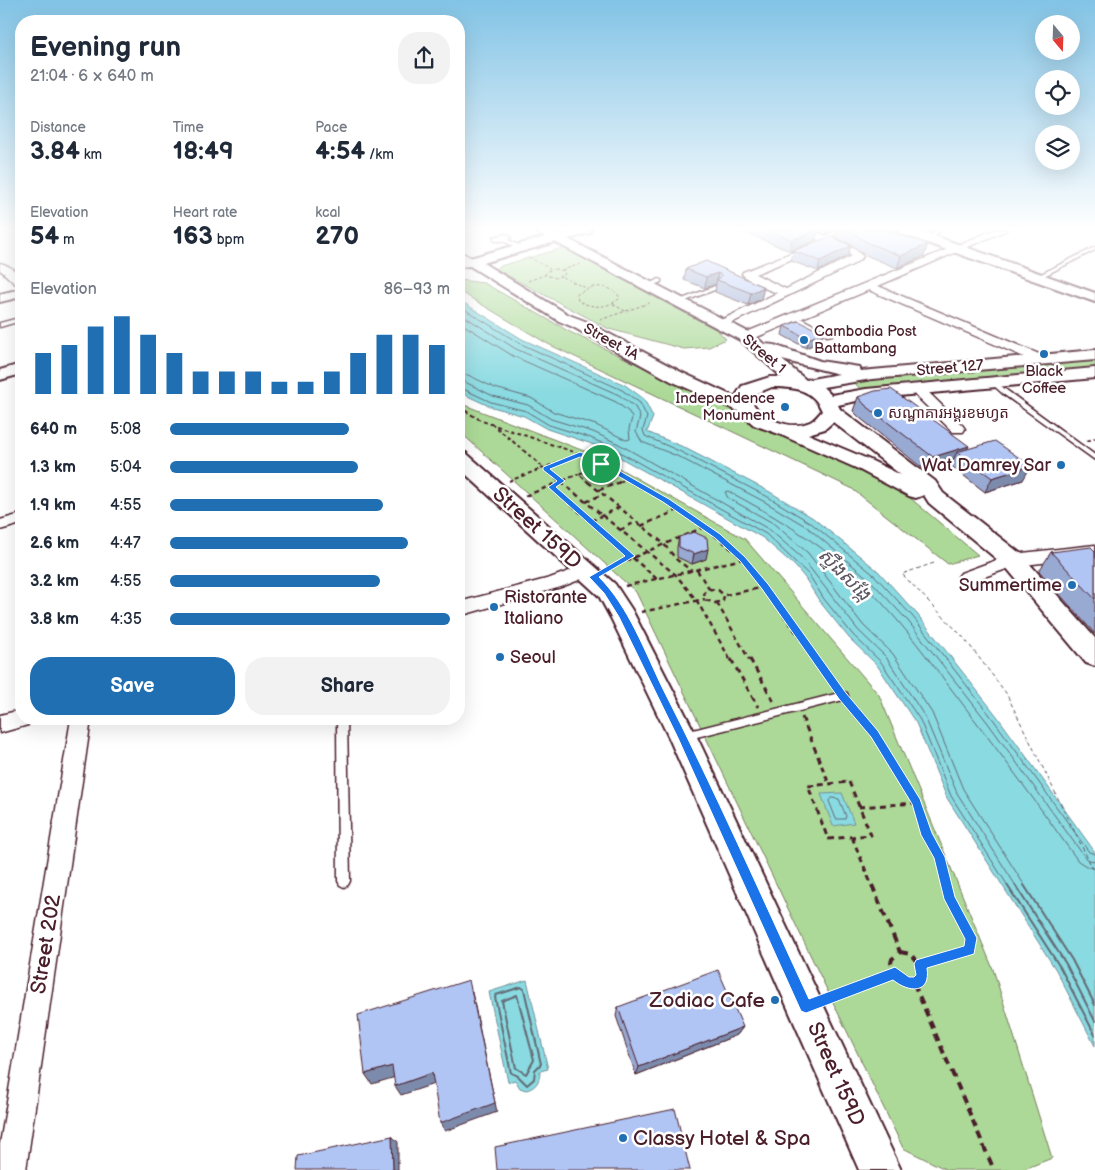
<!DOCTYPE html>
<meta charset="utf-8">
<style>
body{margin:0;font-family:"Balsamiq Sans","Noto Sans Khmer",sans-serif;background:#f2f2f3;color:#1f2937;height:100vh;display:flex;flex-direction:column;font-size:19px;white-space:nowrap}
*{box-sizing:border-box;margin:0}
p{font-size:16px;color:#747a83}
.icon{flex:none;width:28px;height:28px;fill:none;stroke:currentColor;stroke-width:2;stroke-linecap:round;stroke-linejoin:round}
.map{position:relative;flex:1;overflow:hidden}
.details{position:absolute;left:15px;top:15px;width:450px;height:710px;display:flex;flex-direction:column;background:#fff;border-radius:20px;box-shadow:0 5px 20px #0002}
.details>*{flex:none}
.needle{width:32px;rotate:161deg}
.controls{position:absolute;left:1035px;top:15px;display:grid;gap:10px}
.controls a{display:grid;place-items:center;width:45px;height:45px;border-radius:50%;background:#fff;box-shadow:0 5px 20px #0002;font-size:25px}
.pin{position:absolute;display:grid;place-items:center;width:42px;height:42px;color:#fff;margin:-21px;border:2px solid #fff;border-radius:50%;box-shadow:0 1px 5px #0007}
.round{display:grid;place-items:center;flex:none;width:52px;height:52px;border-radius:20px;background:#f2f2f3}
.headline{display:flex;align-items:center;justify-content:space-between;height:85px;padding:0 15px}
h1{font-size:28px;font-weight:700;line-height:38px}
.metrics{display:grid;grid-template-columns:repeat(3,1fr);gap:8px;height:85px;padding:5px 15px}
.metrics div{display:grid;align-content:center}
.metrics b{font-size:25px;font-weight:700}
.metrics small{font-size:14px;font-weight:400}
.metrics p{font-size:14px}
.chart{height:140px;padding:10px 15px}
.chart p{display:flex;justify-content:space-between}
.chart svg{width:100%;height:90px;margin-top:5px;stroke:#1f6fb2;stroke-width:6}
.cta{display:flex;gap:10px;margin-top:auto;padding:10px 15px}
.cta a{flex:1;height:58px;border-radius:20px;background:#1f6fb2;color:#fff;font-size:20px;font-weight:700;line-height:58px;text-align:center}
.cta a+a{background:#f2f2f3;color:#1f2937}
ul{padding:0 15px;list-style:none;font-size:16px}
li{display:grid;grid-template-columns:80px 60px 1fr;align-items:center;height:38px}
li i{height:12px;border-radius:6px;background:#1f6fb2}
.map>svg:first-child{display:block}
.green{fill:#acd997;stroke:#7b7c61}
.water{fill:#89dae1;stroke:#708f98}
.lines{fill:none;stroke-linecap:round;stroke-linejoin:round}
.shore-far1{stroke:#636a74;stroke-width:1}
.shore{stroke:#636a74;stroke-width:2}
.ferry{stroke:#5d5762;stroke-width:1;stroke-dasharray:4 3;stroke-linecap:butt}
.lane-casing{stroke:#4a1f2b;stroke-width:3}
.street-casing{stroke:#4a1f2b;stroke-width:3}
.secondary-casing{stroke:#4a1f2b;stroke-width:4}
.path-far4{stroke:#4a1f2b;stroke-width:1;stroke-dasharray:3 2.5;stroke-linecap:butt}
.path-far3{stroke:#4a1f2b;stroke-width:2;stroke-dasharray:4 3;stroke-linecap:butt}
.path-far2{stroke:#4a1f2b;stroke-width:2.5;stroke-dasharray:5 4;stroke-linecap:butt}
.path-far1{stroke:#4a1f2b;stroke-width:3;stroke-dasharray:6 4.5;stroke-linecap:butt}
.path{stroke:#4a1f2b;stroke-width:4;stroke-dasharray:8 5.5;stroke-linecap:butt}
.lane{fill:#fff;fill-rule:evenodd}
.street{fill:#fff;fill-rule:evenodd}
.secondary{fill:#fff;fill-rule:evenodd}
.wall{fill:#98a9d2;stroke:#4a1f2b}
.shaded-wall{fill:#7c8aab;stroke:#4a1f2b}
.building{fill:#b1c5f4;stroke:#4a1f2b}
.route{fill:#1a73e8;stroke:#fff;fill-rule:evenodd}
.poi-dot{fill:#1f6fb2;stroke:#fff;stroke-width:2}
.labels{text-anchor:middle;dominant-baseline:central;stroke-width:5;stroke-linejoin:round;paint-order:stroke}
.far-poi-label{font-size:15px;fill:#4a1f2b;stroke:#fff;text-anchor:start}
.far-street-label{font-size:15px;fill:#4a1f2b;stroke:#fff}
.poi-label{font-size:18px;fill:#4a1f2b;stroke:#fff;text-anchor:end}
.water-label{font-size:19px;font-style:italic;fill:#5d5762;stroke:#fff}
.near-street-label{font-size:21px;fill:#4a1f2b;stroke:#fff}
.near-poi-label{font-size:21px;fill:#4a1f2b;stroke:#fff;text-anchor:end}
</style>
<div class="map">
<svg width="1095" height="1170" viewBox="0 0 1095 1170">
<rect width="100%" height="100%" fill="#fff"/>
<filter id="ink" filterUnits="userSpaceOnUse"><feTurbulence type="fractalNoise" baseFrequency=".02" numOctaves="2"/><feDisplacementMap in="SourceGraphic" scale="10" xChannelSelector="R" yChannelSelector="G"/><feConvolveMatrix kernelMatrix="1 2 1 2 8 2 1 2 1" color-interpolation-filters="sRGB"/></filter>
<g filter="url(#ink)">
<g class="green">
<polygon points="563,248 717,330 726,339 709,347 684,349 609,329 499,271 497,267"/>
<polygon points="459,280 484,283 570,332 903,492 978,555 948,564 851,488 548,344 459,291"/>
<polygon points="1095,359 1095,368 861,390 854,382"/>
<polygon points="459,403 597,456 745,539 879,695 993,969 1052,1158 1022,1170 947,1170 903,1148 636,592 459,431"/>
</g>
<g class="water">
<polygon points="459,300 522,339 625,385 644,399 653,417 647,432 681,446 770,492 813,518 878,571 917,614 997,716 1095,852 1095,1046 1056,970 947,798 916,723 877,665 849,638 820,602 805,578 795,566 763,538 612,453 589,443 547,429 524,416 489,406 459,392"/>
<polygon points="842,793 854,823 833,826 821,794"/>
<path d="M527 980 548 1069 540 1071C540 1081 536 1088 526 1090L520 1088 515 1080 508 1082 489 992Z"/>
</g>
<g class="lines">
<g class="shore-far1">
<polyline points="459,306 519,343 622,390 640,403 647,417 643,430 645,436 679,451 768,497 811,523 874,575 913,617 993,719 1089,852 1095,854"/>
<polyline points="459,313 516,349 619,395 635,407 640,417 636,432 642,442 677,456 765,502 807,527 870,580 908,621 988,723 1084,856 1089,860 1095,861"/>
<polyline points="459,322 513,356 616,402 629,412 632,418 629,429 630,439 626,440 596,425 554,412 531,398 495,388 468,375 459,374"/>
<polyline points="459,381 465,382 493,396 528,405 551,419 593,432 617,443 770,530 803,559 858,630 886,657 925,717 957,793 1016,886"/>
<polyline points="459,387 491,402 526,411 549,425 591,438 614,449 766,534 809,575 824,599 853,635 881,662 920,720 951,796 1008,886"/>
<polygon points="832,798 839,799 846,816 845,819 836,819 829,801"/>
<path d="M1025 886 963 789 932 713 893 654 863 625 808 553 773 523 728 498 725 492 728 491C771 514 814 539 851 572 890 607 921 649 952 690 995 746 1037 803 1078 861L1086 866 1095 868"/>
</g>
<g class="shore">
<polyline points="1007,885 1060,967 1095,1035"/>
<polyline points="1015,885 1066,964 1095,1021"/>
<polyline points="1024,885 1072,960 1095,1005"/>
<polygon points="521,987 524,989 541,1064 535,1070 534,1079 527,1085 518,1076 511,1073 495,997 496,995"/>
<polygon points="517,995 534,1060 526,1074 516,1068 502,1001"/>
</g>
<polyline class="ferry" points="934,563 902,574 964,638 1006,693 1095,873"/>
<g class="lane-casing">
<g id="lane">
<polygon points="838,230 845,230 824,240 820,239"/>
<polygon points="936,230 941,230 931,240 927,240 927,238"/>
<polygon points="507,234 511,238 508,240 523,247 523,249 519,249 503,241 495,241 493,237"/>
<polygon points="1095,247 1095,250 1038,279 1033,278"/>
<polygon points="659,279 661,280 661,282 647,288 644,286"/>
<polygon points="715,286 718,288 717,289 680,303 675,302"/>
<polygon points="793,316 797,316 832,335 827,336 793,318"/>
<polygon points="15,319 17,320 17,322 0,327 0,323"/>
<polygon points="994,381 1095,455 1095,460 1003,394 991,383"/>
<polygon points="843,692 847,693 848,696 847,699 843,700 685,740 681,739 680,736 681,733 685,732"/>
<polygon points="337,719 347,719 350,881 348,885 344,887 340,885 338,881"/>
</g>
</g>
<g class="street-casing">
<g id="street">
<path d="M798 230C815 230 853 243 863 257L852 265 725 326H717L715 324 717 322 777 293C765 288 751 284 742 274L743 272 811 245H817V249L755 274 786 289 852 256Z"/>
<polygon points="994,230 1007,230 878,286 1046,357 1048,360 1046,363 1038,363 869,290 750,340 742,340 740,337 742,334"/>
<polygon points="459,251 476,260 476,264 468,264 459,258"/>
<path d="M0 263C13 267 21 273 21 287 14 285 7 275 0 270Z"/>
<polygon points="918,386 923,387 963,426 965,429 963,432 953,432 913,393 911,390"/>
<polygon points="21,514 21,524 0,530 0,520"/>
<polygon points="1095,545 1095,557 1015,566 967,583 961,581 958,577 961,573 1013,554"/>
<polygon points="586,565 592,567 595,571 592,575 561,587 459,616 459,602 550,578"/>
<polygon points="21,710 21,719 31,719 28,725 0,733 0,715"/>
<polygon points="71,719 91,719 26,1170 0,1170 0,1144"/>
</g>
</g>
<g class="secondary-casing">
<g id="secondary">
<path d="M535 230H552L558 234 569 230H591L590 233 568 239 752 334 764 344 774 345 820 361 859 367 861 371 1095 350V360L872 379 823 387 831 395 866 389 1095 368V378L866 399 838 405 840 409 935 481 943 493 1021 554 1095 638V666L1086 663 1005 566 929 503 924 495 916 498 909 496 856 468 779 434 754 425 738 411 671 381 573 327 559 321 470 266 459 267V261L545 237ZM555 242 740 340 782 377H770L742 386 735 397 683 373 585 321 569 315 483 263ZM782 360 839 374 806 380ZM772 387C794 387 813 389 822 411 819 414 815 420 810 422 791 431 760 419 751 400L755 394ZM833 422 901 475 870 460 808 434 825 429Z"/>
<polygon points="898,230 918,230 1095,293 1095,302 899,233"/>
<polygon points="21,289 21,297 0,302 0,294"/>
<polygon points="21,364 21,374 0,380 0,370"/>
<polygon points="459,451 466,453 615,584 632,610 697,737 901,1170 859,1170 669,738 611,618 599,596 459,468"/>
</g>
</g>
<g class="path-far4">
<polyline points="529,257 550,269"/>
<polygon points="555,269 564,271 565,274 556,278 545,275 547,271"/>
<polyline points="562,270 581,264"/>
<polyline points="562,277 586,288"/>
<polyline points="528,281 545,275"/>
<path d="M592 287C603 286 615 288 620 298 607 309 593 308 578 301L577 294Z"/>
<polyline points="613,304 625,311"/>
<polyline points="600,320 652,302"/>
</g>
<g class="path-far3">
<polyline points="459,407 482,421 580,454 509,481"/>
<polyline points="491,423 562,483"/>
<polyline points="1087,441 1095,438"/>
<polyline points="580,454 601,464"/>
<polyline points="626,479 633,483"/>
<polyline points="557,483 579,474"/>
<polyline points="589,483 579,474 601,464 626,479 617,483"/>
</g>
<g class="path-far2">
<polyline points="561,482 676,575 697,601 731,661"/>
<polyline points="588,482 663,543 677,560 692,571"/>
<path d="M631 482C671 503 709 528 743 559"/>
<polyline points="551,487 657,579"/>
<polyline points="599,490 620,482"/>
<polyline points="525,496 560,482"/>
<polyline points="586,502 603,494"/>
<polyline points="591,521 618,508"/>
<polyline points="641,526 678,510"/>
<polyline points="620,530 636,522"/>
<polyline points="609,568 704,527"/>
<polyline points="697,570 709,589"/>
<polyline points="625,586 743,559 817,661"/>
<polygon points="709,589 718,590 724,595 723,601 715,603 706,600 704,593"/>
<polyline points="725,595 765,587"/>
<polyline points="717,603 750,661"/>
<polyline points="641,612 705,599"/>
</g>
<g class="path-far1">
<polyline points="731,659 758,707"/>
<polyline points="750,659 774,702"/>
<polyline points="816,659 835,686"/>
<polyline points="849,704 875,734 916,803 927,835 939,857 947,886"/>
<polyline points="802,717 829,784"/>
<polygon points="849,782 871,835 828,839 808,786"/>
<polyline points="859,807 916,803"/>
<polyline points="852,837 872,886"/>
</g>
<g class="path">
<polyline points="872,885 900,952"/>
<polygon points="900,952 910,954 922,967 922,977 916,983 906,983 895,972 891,963 892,959"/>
<polyline points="920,964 970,950 971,938 950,899 946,885"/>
<polyline points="914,984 994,1170"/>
<polyline points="828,998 895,973"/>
</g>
<use href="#lane" class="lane"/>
<use href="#street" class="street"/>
<use href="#secondary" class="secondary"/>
</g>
<g class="wall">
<polygon points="739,230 830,230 830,232 826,234 818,232 815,241 790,251"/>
<polygon points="837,230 896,230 895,234 924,256 897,268 863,254 852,245 835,237"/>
<polygon points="793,251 848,256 818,271 791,261"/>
<polygon points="706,261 764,287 761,299 748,305 715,292 716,284 705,288 684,280 686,269"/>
<polygon points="784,326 821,341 806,348 782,335"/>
<polygon points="858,397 967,449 1023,480 985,492 951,466 952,463 926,471 860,418 853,411"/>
<polygon points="679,537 706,559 692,564 677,557 677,547"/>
<polygon points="1095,551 1095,634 1039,571 1051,552"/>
<polygon points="618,1007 743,1027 737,1035 636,1075 616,1016"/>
</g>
<g class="shaded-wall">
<polygon points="818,230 815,241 790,251 792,240"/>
<polygon points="827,230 830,230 830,232 826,234"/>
<polygon points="885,230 896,230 894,237"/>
<polygon points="928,244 924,256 897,268 901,256"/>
<polygon points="851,246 848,256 818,271 820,261"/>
<polygon points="718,273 716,284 705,288 706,277"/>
<polygon points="764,287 761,299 748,305 751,293"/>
<polygon points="823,333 821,341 806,348 808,339"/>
<polygon points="969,446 964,457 957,452 952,463 926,471 933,457"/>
<polygon points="1031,466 1023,480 985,492 992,478"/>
<polygon points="708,549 706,559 692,564 694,554"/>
<polygon points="472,992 497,1112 445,1131 440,1123"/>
<polygon points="743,1027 737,1035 636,1075 639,1067"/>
<polygon points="392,1066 399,1076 372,1084 365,1074"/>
<polygon points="432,1073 437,1083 401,1095 395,1086"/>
<polygon points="392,1136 398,1142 398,1170 393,1170"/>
</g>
<g class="building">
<polygon points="767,230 818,230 792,240"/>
<polygon points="849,230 885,230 928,244 901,256 866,242 855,234"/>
<polygon points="831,236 851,246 820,261 793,251"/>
<polygon points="706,261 764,287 751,293 717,280 722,276 718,273 706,277 686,269"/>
<polygon points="799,321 823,333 808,339 784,326"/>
<polygon points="891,389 969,446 933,457 865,405 858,397 875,391"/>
<polygon points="995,441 1031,466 992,478 957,452"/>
<polygon points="694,532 707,538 708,549 694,554 679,547 679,537"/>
<polygon points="1091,547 1095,551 1095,599 1051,552"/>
<polygon points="718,970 743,1027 639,1067 618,1007"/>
<polygon points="469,980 495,1103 440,1123 432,1073 395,1086 392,1066 365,1074 358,1015"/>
<polygon points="675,1109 690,1170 497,1170 495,1147"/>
<polygon points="392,1136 393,1170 297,1170 298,1156"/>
</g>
</g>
<linearGradient id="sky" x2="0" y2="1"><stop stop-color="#82c3e5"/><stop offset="0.58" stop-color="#fff"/><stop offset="1" stop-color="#fff" stop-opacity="0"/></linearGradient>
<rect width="1095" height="394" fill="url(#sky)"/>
<path class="route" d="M580 452 604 462 669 499 720 534 745 557 768 584 846 693 878 731 920 799 932 833 945 857 955 897 977 938 974 954 927 968C931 994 909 993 893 980L806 1013 801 1011 678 738 619 617 604 593 589 577 625 556 548 487 557 481 543 470V467ZM580 457 599 465 663 502 715 538 740 561 762 589 839 699 871 737 912 804 921 835 934 858 944 899 965 939 964 946 916 960 914 964 916 975 914 977H909L895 967 809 999C761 895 715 791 663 689 645 652 629 607 599 577L635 556 556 487 565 481 550 469Z"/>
<g class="poi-dot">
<circle cx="804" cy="340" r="5"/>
<circle cx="1044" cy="354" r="5"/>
<circle cx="785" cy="407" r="5"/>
<circle cx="878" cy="413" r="5"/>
<circle cx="1061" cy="465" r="5"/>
<circle cx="1072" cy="585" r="5"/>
<circle cx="494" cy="607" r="5"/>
<circle cx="500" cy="657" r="5"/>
<circle cx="775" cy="1000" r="5"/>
<circle cx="623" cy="1138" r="5"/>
</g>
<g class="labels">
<g class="far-poi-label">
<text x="814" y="331">Cambodia Post<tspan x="814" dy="17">Battambang</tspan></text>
<text x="1044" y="371" text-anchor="middle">Black<tspan x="1044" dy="17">Coffee</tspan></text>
<text x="775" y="398" text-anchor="end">Independence<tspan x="775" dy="17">Monument</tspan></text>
<text x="888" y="413">សណ្ឋាគារអង្គរខមហ្វត</text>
</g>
<g class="far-street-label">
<text transform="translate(611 342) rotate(29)">Street 1A</text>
<text transform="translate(764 354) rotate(40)">Street 1</text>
<text transform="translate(950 368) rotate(-5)">Street 127</text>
</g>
<g class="poi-label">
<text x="1051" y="465">Wat Damrey Sar</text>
<text x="1062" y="585">Summertime</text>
<text x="504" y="597" text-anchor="start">Ristorante<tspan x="504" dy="21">Italiano</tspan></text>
<text x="510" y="657" text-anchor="start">Seoul</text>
</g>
<g class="water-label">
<text transform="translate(844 575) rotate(45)">ស្ទឹងសង្កែ</text>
</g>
<g class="near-street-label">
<text transform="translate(537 528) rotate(42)">Street 159D</text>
<text transform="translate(46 944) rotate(-81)">Street 202</text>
<text transform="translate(836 1074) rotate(66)">Street 159D</text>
</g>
<g class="near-poi-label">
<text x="765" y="1000">Zodiac Cafe</text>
<text x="633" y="1138" text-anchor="start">Classy Hotel &amp; Spa</text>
</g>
</g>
</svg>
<div class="controls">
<a><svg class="needle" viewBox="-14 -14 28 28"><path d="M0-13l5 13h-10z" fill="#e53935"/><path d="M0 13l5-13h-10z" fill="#747a83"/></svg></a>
<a><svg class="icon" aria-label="locate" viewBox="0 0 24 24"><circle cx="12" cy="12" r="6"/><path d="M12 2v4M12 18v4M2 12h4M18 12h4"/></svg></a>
<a><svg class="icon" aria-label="layers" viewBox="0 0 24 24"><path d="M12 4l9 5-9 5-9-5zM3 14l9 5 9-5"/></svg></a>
</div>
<div class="pin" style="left:601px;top:464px;background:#1e9e55"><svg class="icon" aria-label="arrive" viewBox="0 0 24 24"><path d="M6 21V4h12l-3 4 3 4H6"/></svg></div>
<section class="details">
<div class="headline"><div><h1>Evening run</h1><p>21:04 · 6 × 640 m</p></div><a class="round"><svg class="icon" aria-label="share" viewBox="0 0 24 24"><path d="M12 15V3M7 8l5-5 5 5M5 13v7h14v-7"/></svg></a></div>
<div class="metrics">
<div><p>Distance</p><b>3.84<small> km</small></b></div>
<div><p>Time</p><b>18:49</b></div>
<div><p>Pace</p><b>4:54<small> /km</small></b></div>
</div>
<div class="metrics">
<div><p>Elevation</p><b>54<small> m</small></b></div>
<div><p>Heart rate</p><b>163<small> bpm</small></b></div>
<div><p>kcal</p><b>270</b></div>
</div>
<div class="chart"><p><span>Elevation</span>86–93 m</p>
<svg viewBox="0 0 160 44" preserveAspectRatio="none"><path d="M5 44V24M15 44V20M25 44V11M35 44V6M45 44V15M55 44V24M65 44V33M75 44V33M85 44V33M95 44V38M105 44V38M115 44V33M125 44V24M135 44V15M145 44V15M155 44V20"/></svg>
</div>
<ul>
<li><b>640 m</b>5:08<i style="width:64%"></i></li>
<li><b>1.3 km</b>5:04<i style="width:67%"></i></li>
<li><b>1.9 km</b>4:55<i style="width:76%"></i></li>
<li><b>2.6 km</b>4:47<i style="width:85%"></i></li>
<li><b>3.2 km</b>4:55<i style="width:75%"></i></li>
<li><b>3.8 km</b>4:35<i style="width:100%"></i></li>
</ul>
<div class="cta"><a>Save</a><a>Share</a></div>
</section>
</div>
